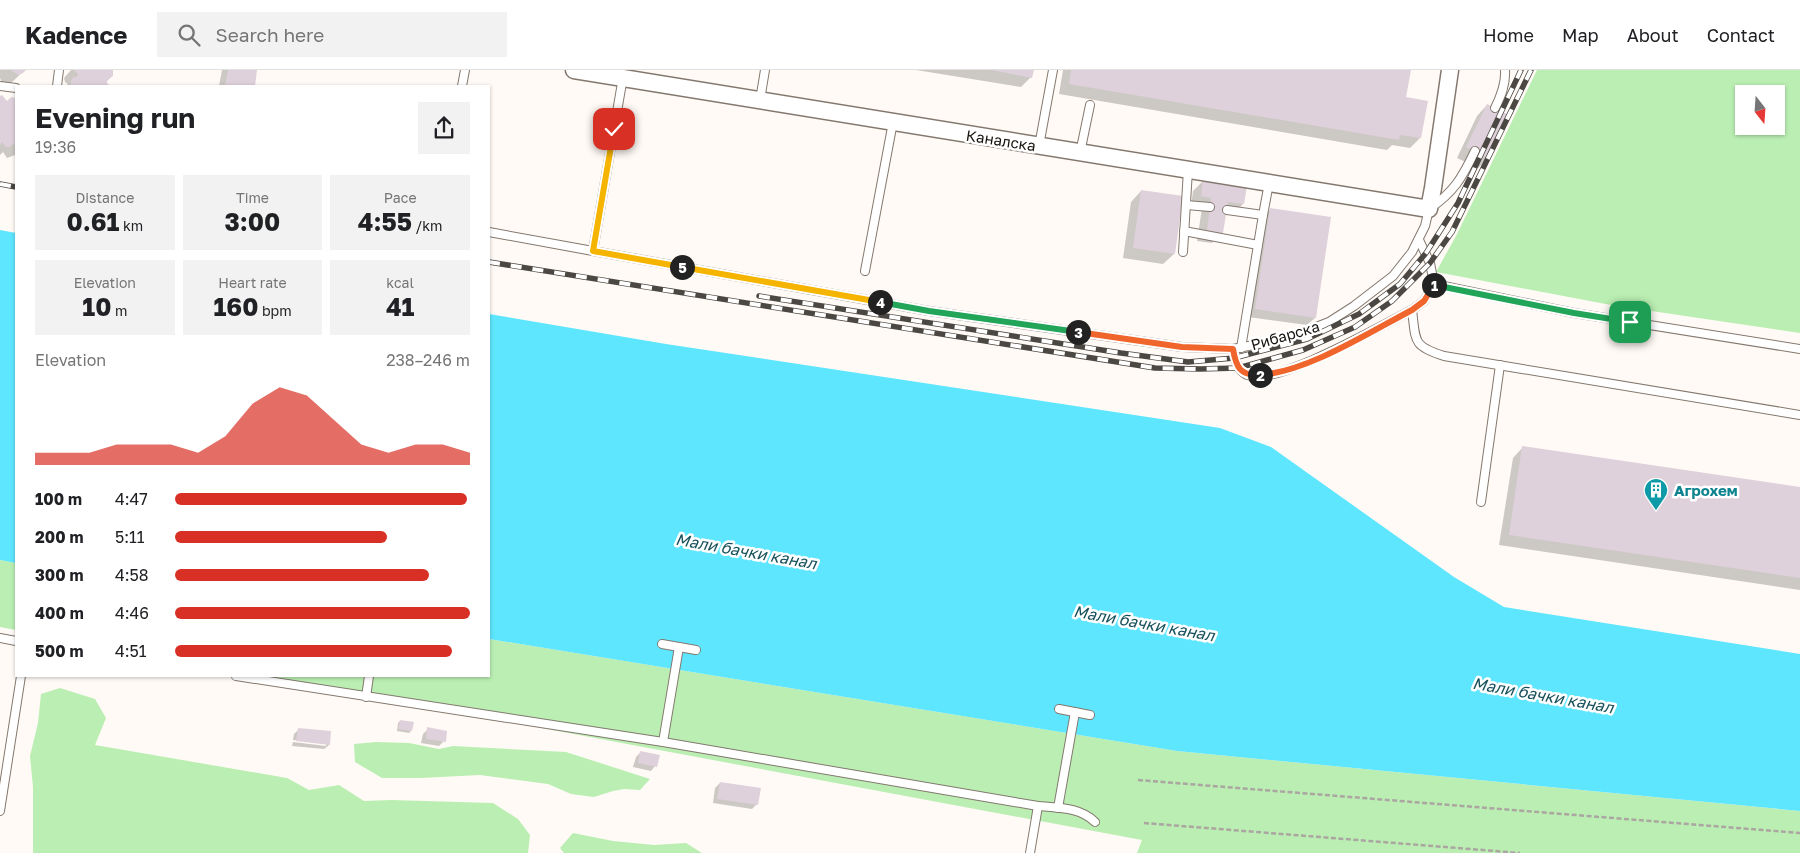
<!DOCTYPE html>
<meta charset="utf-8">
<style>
body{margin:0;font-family:"Golos Text",sans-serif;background:#f2f2f2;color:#202124;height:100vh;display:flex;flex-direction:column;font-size:19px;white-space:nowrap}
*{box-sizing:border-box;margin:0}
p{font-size:16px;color:#757577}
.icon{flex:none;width:28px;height:28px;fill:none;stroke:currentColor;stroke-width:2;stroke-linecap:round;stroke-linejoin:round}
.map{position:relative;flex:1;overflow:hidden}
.side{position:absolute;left:15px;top:15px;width:475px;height:592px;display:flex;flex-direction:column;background:#fff;border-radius:0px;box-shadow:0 1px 4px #0004}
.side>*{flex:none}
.needle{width:32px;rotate:163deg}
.fabs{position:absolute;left:1735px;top:15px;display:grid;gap:10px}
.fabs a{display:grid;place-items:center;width:50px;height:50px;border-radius:0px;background:#fff;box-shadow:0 1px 4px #0004;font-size:25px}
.pin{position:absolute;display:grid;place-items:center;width:42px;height:42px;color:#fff;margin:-21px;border-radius:10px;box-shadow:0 2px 8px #0006}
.km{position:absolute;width:25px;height:25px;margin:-12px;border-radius:50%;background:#222;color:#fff;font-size:14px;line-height:25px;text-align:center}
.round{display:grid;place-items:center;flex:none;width:52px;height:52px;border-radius:0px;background:#f2f2f2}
.summary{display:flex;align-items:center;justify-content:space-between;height:85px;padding:0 20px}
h1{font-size:28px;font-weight:700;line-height:38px}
.figures{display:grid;grid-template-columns:repeat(3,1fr);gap:8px;height:85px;padding:5px 20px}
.figures div{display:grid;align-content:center;border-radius:0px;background:#f2f2f2;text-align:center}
.figures b{font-size:25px;font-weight:700}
.figures small{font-size:14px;font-weight:400}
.figures p{font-size:14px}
.chart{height:140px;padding:10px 20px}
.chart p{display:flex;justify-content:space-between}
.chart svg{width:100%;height:90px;margin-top:5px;fill:#d93025;opacity:.7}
ul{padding:0 20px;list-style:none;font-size:16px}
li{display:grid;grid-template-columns:80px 60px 1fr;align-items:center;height:38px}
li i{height:12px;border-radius:6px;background:#d93025}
header{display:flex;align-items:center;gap:30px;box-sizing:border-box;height:70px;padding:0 25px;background:#fff;border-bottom:1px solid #e0e0e0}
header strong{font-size:24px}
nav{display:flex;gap:28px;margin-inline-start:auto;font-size:18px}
.search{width:350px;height:45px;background:#f2f2f2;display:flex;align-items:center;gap:12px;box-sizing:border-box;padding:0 18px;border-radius:0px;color:#757577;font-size:19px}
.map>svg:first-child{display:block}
.green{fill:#baeeb2;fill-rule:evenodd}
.water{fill:#5fe6ff}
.shadow{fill:#0003}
.building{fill:#dfd1db}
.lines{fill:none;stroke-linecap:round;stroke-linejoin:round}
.service-casing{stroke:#83786e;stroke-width:10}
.minor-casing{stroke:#83786e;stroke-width:19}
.path{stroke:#aba6a2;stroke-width:2.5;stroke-dasharray:5 2.5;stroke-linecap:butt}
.service{stroke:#fff;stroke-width:8}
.minor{stroke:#fff;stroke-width:16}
.rail-casing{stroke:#4b4742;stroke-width:5.5}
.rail{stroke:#fff;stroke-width:4;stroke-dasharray:11;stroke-linecap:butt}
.split-1-casing{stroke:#fff;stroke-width:10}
.split-2-casing{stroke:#fff;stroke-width:10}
.split-3-casing{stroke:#fff;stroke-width:10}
.split-4-casing{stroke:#fff;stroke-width:10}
.split-5-casing{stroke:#fff;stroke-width:10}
.split-6-casing{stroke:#fff;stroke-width:10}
.split-1{stroke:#22a559;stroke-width:6}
.split-2{stroke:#f0652b;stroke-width:6}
.split-3{stroke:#f0652b;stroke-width:6}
.split-4{stroke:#22a559;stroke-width:6}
.split-5{stroke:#f5b400;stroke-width:6}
.split-6{stroke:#f5b400;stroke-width:6}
.labels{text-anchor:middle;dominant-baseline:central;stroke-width:5;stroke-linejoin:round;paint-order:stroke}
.street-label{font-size:15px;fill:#16120e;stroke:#fff}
.culture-label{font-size:15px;font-weight:bold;fill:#0d838f;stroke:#fff;text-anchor:start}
.water-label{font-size:16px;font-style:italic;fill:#17515b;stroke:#fff}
</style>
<header>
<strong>Kadence</strong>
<div class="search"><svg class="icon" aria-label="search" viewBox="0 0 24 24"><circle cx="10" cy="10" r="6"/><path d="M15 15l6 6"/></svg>Search here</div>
<nav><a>Home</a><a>Map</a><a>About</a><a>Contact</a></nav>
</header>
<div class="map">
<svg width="1800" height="783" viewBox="0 0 1800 783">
<rect width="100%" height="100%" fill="#fffaf5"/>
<g class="green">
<path d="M1537 0H1800V263L1611 235 1436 202 1456 166ZM1744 24H1776V56H1744Z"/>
<polygon points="0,490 16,493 16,560 0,557"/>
<polygon points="489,569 1177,681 1800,741 1800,783 1137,783 1142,770 262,606 489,606"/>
<polygon points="60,618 95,629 106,648 95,675 287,708 309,720 339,715 364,731 391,730 493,733 518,749 530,765 528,783 33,783 33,717 30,686 38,653 41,624"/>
<polygon points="376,672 409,673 439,679 453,676 566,682 650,709 640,720 624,719 613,721 594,727 571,724 548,714 480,705 421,708 382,708 355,692 354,674"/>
<polygon points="573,763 613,771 654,775 686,773 702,783 564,783 560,778"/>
</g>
<g class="water">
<polygon points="0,160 16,163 16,493 0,490"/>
<polygon points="489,244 666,274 1220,358 1271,377 1454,507 1504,537 1800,584 1800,741 1177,681 489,569"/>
</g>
<g class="shadow">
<polygon points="0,0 25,0 11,13 7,15 2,13 0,8"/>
<polygon points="71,0 111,0 112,6 106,12 109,16 66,16 68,14 65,12 64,8"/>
<polygon points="222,0 256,0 253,16 219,16"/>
<polygon points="916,0 1033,0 1031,7 1021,17"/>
<polygon points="1063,0 1410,0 1405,28 1420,68 1410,78 1392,75 1387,80 1059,24"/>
<polygon points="0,27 7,32 14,29 16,30 16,88 15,85 7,88 3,82 0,85"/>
<polygon points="1487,35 1489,88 1478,98 1457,88 1477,46"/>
<polygon points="1203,111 1243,134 1233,144 1225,143 1222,162 1212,173 1197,171 1202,138 1191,136 1193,121"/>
<polygon points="1141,121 1174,184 1163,194 1123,188 1131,132"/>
<polygon points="1270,140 1315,248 1307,255 1248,247 1263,147"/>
<polygon points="1523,377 1800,418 1800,520 1499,475 1513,388"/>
<polygon points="400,651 411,661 409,663 397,661 398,653"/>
<polygon points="299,659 329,675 324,679 292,676 293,672 326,676 326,673 293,670 294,664"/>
<polygon points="428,659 444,671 439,676 421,673 423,664"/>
<polygon points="641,682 655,696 651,701 633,697 636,687"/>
<polygon points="720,713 757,734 752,739 713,733 715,718"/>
</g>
<g class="building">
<polygon points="11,0 26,0 23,3 18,5"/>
<polygon points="74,0 113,0 113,6 107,10 107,13 110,16 71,16 71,10 74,7 77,7 78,4"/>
<polygon points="228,0 257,0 255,16 225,16"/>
<polygon points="992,0 1034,0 1032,8"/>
<polygon points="1071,0 1411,0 1406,27 1428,31 1421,68 1400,65 1399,70 1069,14"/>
<polygon points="2,25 7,31 11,27 16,28 16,80 14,73 10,77 6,77 2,72 0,75 0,26"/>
<polygon points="1487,34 1511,46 1490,89 1466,77"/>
<polygon points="1203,109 1247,116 1244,134 1228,132 1223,163 1207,161 1211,128 1201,126"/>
<polygon points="1141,120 1183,126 1175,184 1133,178"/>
<polygon points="1270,138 1331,147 1316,248 1255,239"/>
<polygon points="1522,376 1800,417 1800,508 1509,465"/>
<polygon points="400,650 414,652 412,661 398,659"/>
<polygon points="427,657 447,661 446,672 426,669"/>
<polygon points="298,658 331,661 330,675 296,671"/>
<polygon points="640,681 660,685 657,697 638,693"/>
<polygon points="720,712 761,718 758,735 717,729"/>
</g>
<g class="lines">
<g class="service-casing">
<g id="service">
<polyline points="0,16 16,18"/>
<polyline points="57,16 59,0"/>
<polyline points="462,16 465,0"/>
<polyline points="760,30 765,0"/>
<path d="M1495 38C1501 26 1506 14 1505 0"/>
<polyline points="1039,76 1053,0"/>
<polyline points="1080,83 1090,35"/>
<polyline points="1186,135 1210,137"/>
<polyline points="1227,140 1263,145 1269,113"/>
<polyline points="1184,161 1258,175"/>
<polyline points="489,162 593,181 623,7"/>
<path d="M593 181 929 241 1182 277 1233 279 1279 270 1306 261 1329 252 1354 236 1393 206 1412 182 1425 156 1429 139C1454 122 1462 108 1475 81"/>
<polyline points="1183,182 1188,100"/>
<polyline points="865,201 893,52"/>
<polyline points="1434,214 1574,243 1800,279"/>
<path d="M1412 240C1416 271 1412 276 1444 286L1800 345"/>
<polyline points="1241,278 1263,145"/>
<path d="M1233 279C1235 289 1237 300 1247 305 1276 317 1382 255 1412 240L1424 231 1434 214 1430 193 1419 170"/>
<polyline points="1481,432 1500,295"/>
<polyline points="0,568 16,571"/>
<polyline points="662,574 696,580"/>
<path d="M236 606 663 672 1038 736C1058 738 1080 737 1095 752"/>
<polyline points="366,627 369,606"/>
<polyline points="1059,639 1090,645"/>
<polyline points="663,672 679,577"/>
<polyline points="1058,738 1075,642"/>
<polyline points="0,741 21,606"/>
<polyline points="1030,783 1038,736"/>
</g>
</g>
<g class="minor-casing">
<polyline id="minor" points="574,0 1429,139 1433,118 1450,0"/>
</g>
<g class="path">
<polyline points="1138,710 1800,763"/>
<polyline points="1144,753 1520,783"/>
</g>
<use href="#service" class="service"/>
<use href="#minor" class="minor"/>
<g class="rail-casing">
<g id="rail">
<polyline points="0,114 16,117"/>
<polyline points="489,192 1155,298 1200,299 1238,298 1303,280 1355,257 1392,231 1430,193 1452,162 1531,0"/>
<polyline points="759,226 1121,283 1188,292 1234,288 1307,269 1359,244 1400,214 1426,183 1458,133 1521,0"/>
</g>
</g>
<use href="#rail" class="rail"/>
</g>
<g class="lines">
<g class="split-1-casing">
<polyline id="split-1" points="1434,215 1574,243 1630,252"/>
</g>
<g class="split-2-casing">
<path id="split-2" d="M1260 305C1307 302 1370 262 1412 240L1424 231 1434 215"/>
</g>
<g class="split-3-casing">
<path id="split-3" d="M1078 262 1182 277 1233 279C1236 297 1240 306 1260 305"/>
</g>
<g class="split-4-casing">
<polyline id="split-4" points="880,232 929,241 1078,262"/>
</g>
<g class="split-5-casing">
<polyline id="split-5" points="682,197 880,232"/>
</g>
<g class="split-6-casing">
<polyline id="split-6" points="614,59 593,181 682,197"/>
</g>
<use href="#split-1" class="split-1"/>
<use href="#split-2" class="split-2"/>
<use href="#split-3" class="split-3"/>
<use href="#split-4" class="split-4"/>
<use href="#split-5" class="split-5"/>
<use href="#split-6" class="split-6"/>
</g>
<defs>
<g id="building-pin" transform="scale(1.25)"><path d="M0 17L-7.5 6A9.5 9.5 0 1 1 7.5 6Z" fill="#0f9aa8" stroke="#fff"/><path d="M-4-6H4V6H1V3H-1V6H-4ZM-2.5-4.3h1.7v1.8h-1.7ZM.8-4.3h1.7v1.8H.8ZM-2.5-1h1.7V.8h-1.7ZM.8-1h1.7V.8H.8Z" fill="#fff"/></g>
</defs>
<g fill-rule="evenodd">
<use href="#building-pin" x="1656" y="420"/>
</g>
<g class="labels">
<g class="street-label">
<text transform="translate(1001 70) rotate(9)">Каналска</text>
<text transform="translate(1285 265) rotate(-16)">Рибарска</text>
</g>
<g class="culture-label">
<text x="1674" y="420">Агрохем</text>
</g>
<g class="water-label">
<text transform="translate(746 481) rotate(10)">Мали бачки канал</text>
<text transform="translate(1144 553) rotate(10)">Мали бачки канал</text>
<text transform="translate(1543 625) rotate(10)">Мали бачки канал</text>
</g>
</g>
</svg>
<div class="fabs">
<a><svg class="needle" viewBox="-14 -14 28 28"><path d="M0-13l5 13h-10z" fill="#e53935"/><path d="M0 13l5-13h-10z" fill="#757577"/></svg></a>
</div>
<div class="pin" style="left:1630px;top:252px;background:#1e9e55"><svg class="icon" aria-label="arrive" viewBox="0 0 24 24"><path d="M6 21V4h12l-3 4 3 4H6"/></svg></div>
<div class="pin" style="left:614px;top:59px;background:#d93025"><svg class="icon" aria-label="check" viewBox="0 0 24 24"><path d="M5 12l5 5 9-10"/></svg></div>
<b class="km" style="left:1434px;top:215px">1</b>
<b class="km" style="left:1260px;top:305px">2</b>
<b class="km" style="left:1078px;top:262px">3</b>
<b class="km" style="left:880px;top:232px">4</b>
<b class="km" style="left:682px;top:197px">5</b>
<section class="side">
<div class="summary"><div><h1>Evening run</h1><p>19:36</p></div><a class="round"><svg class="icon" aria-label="share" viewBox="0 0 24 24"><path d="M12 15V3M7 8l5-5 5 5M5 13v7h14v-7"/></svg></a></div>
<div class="figures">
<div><p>Distance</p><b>0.61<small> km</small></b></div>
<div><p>Time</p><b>3:00</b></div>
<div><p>Pace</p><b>4:55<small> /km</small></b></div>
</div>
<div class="figures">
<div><p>Elevation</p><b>10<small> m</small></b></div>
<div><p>Heart rate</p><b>160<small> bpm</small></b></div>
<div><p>kcal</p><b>41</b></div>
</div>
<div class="chart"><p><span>Elevation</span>238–246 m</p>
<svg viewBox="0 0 160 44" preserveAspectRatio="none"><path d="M0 44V38L10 38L20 38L30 34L40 34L50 34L60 38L70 30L80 14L90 6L100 10L110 22L120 34L130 38L140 34L150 34L160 38V44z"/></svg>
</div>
<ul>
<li><b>100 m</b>4:47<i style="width:99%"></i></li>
<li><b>200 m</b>5:11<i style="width:72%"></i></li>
<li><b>300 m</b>4:58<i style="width:86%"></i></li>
<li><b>400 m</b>4:46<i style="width:100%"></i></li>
<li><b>500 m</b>4:51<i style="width:94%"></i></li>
</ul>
</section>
</div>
